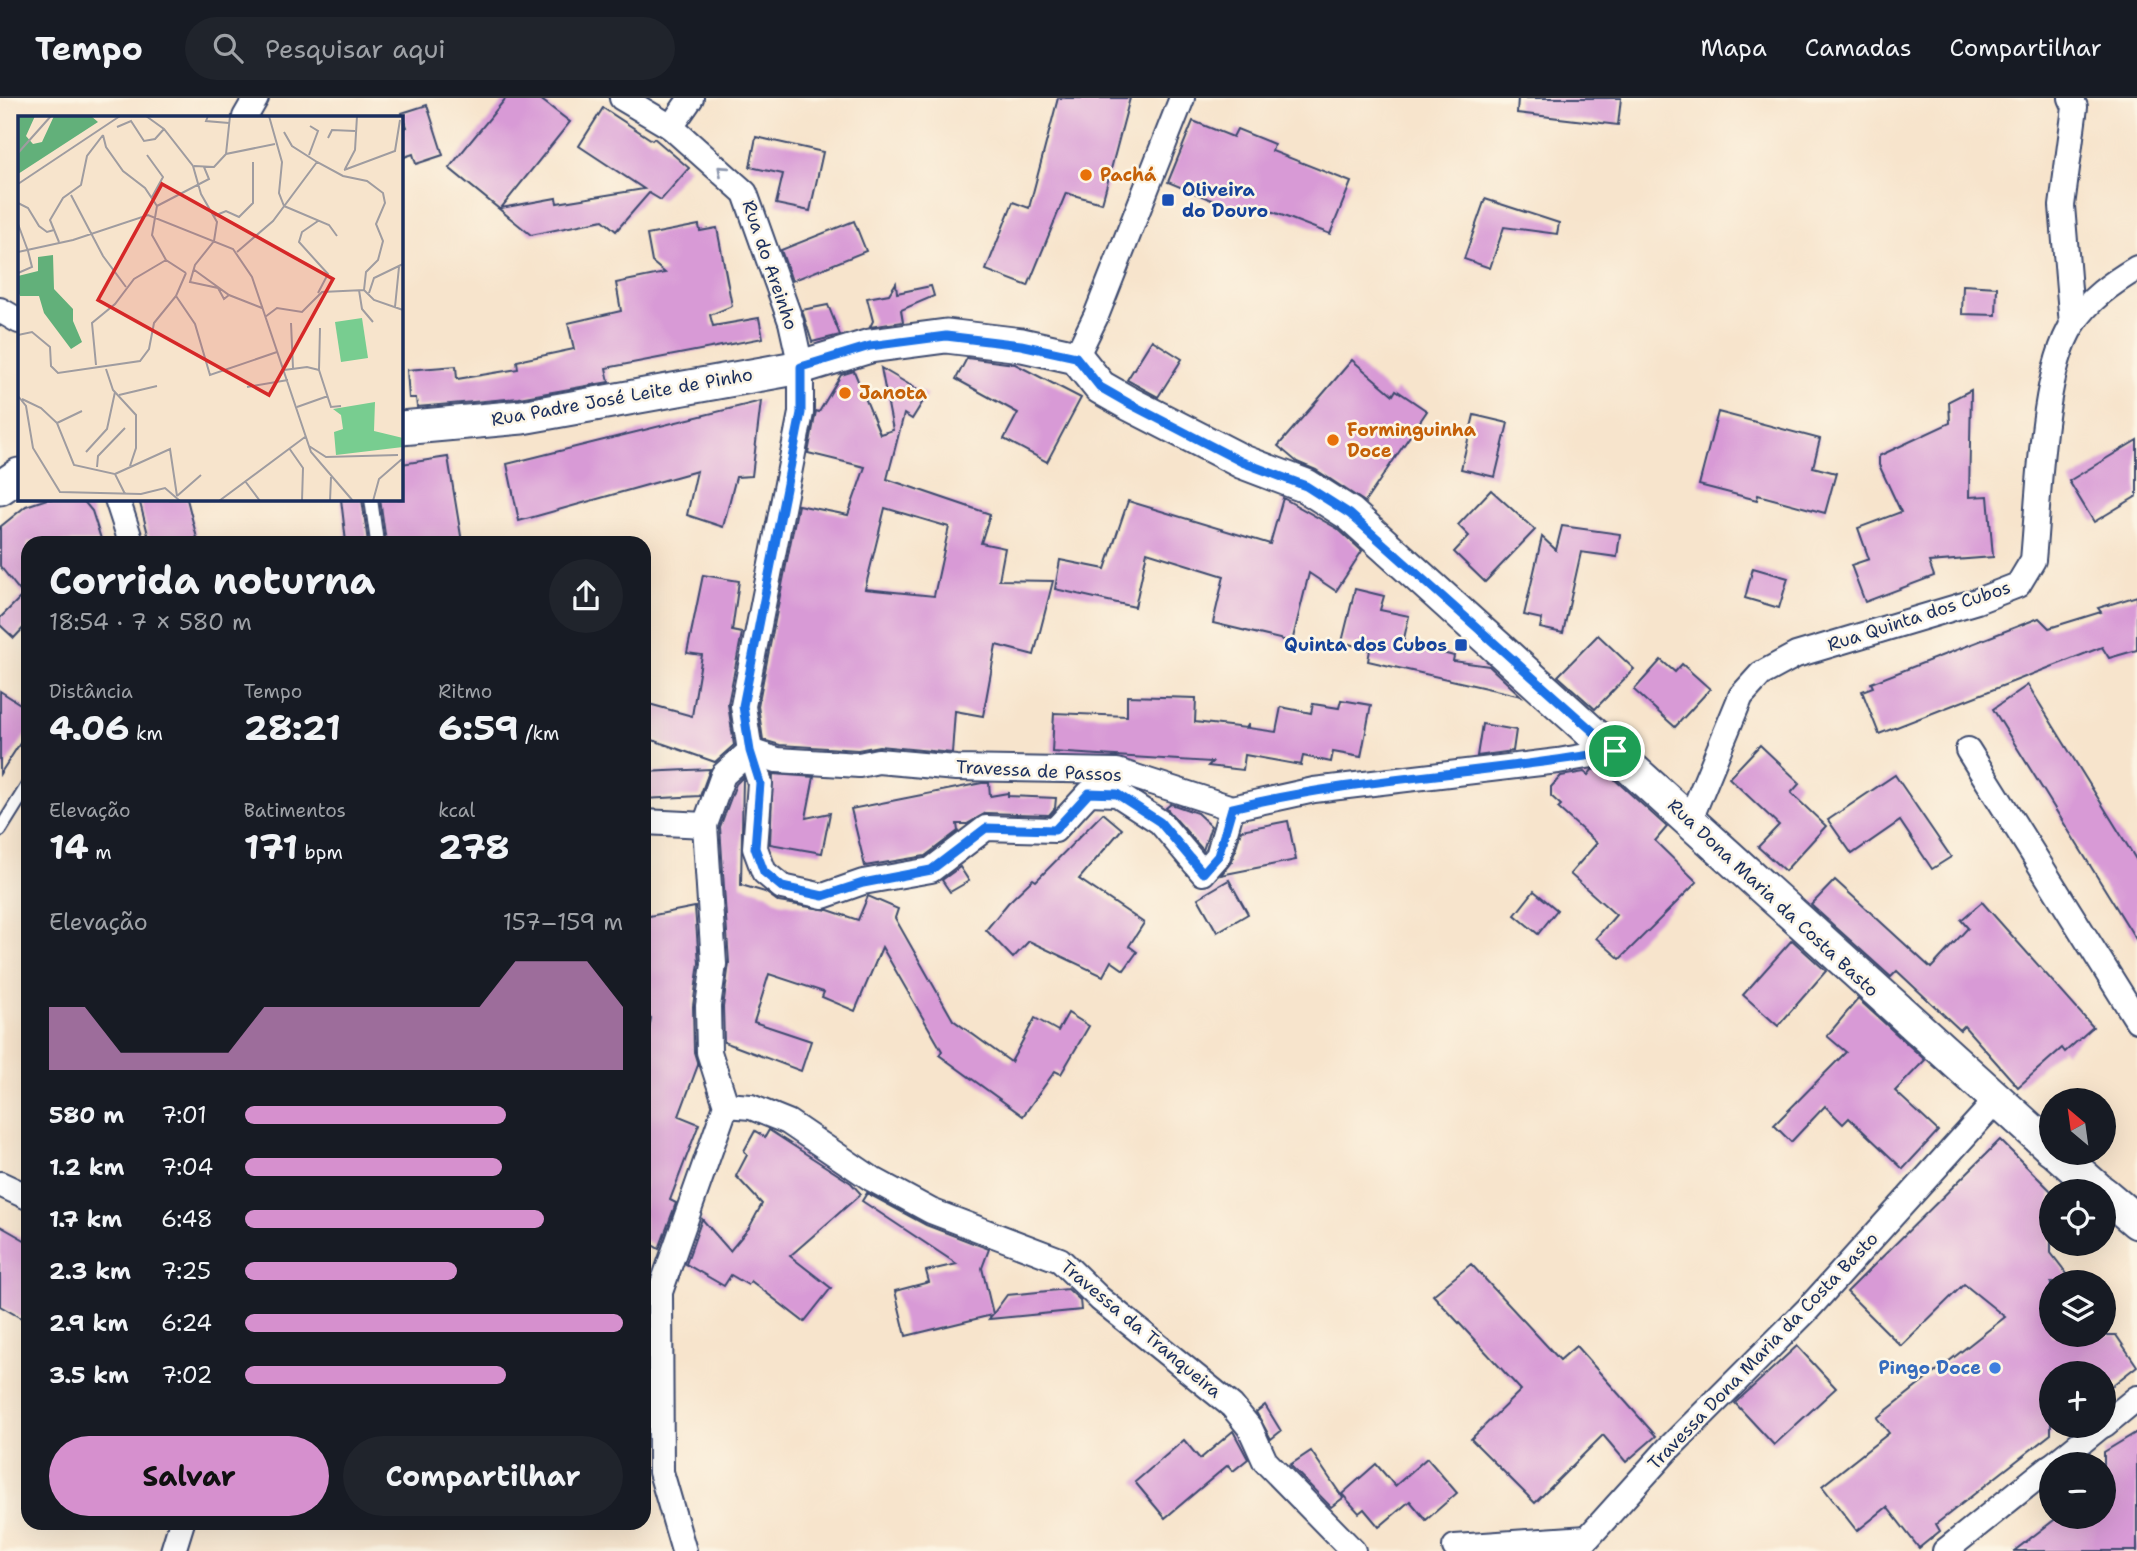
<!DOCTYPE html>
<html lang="pt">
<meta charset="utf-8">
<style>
body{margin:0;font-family:"Shantell Sans",sans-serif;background:#20242c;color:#f1f3f6;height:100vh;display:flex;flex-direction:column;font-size:26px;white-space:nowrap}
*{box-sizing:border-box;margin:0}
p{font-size:23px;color:#9ea1a6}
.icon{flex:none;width:38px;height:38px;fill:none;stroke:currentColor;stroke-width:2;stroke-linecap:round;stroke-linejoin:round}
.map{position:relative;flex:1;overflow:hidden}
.panel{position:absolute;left:21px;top:438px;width:630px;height:994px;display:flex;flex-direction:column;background:#171b24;border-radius:21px;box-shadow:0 7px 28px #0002}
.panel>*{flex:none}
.needle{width:46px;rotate:331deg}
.buttons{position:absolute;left:2039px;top:990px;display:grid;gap:14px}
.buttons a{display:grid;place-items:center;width:77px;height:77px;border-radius:50%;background:#171b24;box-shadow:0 7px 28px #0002;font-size:35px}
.pin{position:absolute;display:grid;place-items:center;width:60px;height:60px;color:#fff;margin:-30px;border:4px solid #fff;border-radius:50%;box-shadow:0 2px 7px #0007}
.round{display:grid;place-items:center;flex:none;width:74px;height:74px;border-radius:37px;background:#20242c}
.summary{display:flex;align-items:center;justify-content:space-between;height:119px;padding:0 28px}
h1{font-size:38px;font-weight:700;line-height:52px}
.metrics{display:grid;grid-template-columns:repeat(3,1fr);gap:10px;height:119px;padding:7px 28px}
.metrics div{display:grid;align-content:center}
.metrics b{font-size:35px;font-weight:700}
.metrics small{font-size:19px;font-weight:400}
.metrics p{font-size:19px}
.chart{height:196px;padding:14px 28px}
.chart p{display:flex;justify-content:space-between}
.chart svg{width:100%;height:126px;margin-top:7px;fill:#d690ce;opacity:.7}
.cta{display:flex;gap:14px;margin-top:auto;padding:14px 28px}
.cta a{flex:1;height:80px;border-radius:42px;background:#d690ce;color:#111;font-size:28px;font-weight:700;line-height:80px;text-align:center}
.cta a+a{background:#20242c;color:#f1f3f6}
ul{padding:0 28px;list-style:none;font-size:23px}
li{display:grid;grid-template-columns:112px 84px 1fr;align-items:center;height:52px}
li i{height:18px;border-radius:9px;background:#d690ce}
header{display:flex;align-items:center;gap:42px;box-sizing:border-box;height:98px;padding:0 35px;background:#171b24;border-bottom:2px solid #363941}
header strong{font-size:33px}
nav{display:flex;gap:38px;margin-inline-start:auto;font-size:24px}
.search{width:490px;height:63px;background:#20242c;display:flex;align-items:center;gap:18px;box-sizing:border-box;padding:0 24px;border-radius:38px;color:#9ea1a6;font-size:26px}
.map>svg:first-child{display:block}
.building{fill:#d89ad6;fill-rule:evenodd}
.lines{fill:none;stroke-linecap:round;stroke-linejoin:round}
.lane-casing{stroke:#3c4a6e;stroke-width:16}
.street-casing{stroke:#3c4a6e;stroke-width:28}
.secondary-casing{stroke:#3c4a6e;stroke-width:37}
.lane{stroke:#fff;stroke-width:12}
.street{stroke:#fff;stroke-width:24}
.secondary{stroke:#fff;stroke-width:33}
.oneway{stroke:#8d97ae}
.route-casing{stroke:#fff;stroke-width:14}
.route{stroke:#1a73e8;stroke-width:9}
.food-dot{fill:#e8710a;stroke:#fcf5e5;stroke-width:2.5}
.transit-dot{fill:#1a4fb4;stroke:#fcf5e5;stroke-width:2.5}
.shop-dot{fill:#3f7fe0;stroke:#fcf5e5;stroke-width:2.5}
.labels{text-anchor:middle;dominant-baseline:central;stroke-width:5;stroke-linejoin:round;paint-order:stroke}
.food-label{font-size:18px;font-weight:bold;fill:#c56008;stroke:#fcf5e5;text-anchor:start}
.transit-label{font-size:18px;font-weight:bold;fill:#164399;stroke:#fcf5e5;text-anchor:start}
.street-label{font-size:18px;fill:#1b2f5e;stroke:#fcf5e5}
.shop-label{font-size:18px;font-weight:bold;fill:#366cbe;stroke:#fcf5e5;text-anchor:end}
.inset-road{fill:none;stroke:#9f9ca0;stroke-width:2}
.view{fill:#d62828;fill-opacity:0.15;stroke:#d62828;stroke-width:3.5}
.inset-edge{fill:none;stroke:#1b2f5e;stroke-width:3.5}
</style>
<header>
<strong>Tempo</strong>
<div class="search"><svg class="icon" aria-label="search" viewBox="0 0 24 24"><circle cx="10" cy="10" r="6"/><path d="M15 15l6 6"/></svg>Pesquisar aqui</div>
<nav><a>Mapa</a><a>Camadas</a><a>Compartilhar</a></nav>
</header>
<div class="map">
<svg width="2137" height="1453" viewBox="0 0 2137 1453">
<rect width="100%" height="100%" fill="#fcf5e5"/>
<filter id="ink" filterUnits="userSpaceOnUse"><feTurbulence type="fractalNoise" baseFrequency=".0143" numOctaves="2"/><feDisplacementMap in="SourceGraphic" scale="14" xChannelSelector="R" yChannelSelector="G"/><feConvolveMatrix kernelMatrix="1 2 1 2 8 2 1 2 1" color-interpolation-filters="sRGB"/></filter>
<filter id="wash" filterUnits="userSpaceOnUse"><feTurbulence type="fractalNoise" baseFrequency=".00686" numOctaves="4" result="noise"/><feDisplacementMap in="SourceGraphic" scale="28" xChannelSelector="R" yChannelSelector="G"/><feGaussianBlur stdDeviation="1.57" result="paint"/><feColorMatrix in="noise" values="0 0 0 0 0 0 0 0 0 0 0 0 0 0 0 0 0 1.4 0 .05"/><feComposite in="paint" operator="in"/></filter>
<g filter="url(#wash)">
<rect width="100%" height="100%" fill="#f7e4cc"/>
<g id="blocks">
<g class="building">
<polygon points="506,0 539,0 570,24 501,110 556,100 557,105 644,91 579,48 603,10 652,42 654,40 689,70 661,102 649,95 616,133 603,122 531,137 449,70"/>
<polygon points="1058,0 1130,0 1102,105 1066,95 1028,188 986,172 1013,104 1029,110"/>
<polygon points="1518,0 1621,0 1618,27 1517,15"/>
<polygon points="427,7 443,57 416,66 413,56 401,60 401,31 407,29 402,15"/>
<polygon points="1193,23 1233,39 1237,31 1274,46 1272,53 1351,84 1330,136 1250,105 1245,116 1168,84"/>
<polygon points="756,39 823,54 810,113 776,106 783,76 750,69"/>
<polygon points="1485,101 1559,125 1557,136 1504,129 1490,170 1464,161"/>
<polygon points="854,123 866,153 792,183 781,152"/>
<polygon points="699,127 700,133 717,130 732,208 710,217 713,228 759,220 763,240 606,270 609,284 519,300 417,309 416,300 409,300 407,272 456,268 457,281 518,271 517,263 574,251 568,225 621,213 616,185 665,175 652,164 647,137"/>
<polygon points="896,185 897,195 931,188 934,198 901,212 903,224 870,229 873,223 867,200 889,196"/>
<polygon points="1963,187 1997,189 1996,217 1962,216"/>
<polygon points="828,207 840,237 812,244 802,212"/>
<polygon points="1152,242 1182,261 1158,299 1127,282"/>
<polygon points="967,260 1015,266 1081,300 1047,364 1004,341 1018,315 956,281"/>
<polygon points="1352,262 1393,297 1396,292 1427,313 1365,404 1316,372 1297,364 1278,348"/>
<path d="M881 270 927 297 912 321 904 316 887 381 990 416 981 445 1005 450 999 482 1053 483 1034 557 996 547 983 618 955 613 952 655 879 648 858 652 780 647 763 642 758 608 798 407 848 417 865 369 808 355 816 313 819 314 841 277 854 273 880 336 893 332ZM885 410 949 429 934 498 865 491Z"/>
<polygon points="1971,292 1969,399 1988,398 1993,459 1929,464 1934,478 1865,504 1851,467 1869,461 1858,430 1901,414 1879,367 1879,358 1950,325 1949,303"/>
<polygon points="761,303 752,378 736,379 723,429 687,417 697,373 519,423 507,366"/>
<polygon points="1718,314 1820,341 1813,369 1836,375 1825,415 1758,397 1757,402 1699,387"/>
<polygon points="1474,317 1508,325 1495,379 1461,371"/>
<polygon points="2137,342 2137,398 2094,424 2069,383"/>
<polygon points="448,359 462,444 386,444 380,401 401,401 401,366"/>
<polygon points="1491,392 1535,432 1485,484 1454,454 1469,438 1458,427"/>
<polygon points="1283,400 1338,431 1362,453 1336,493 1309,475 1292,544 1213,525 1224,478 1147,454 1135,509 1055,491 1060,462 1105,471 1128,403 1270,446"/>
<polygon points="47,401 82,401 92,413 102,444 28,444 28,525 14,540 0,527 0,520 23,497 0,468 0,429 26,408"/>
<polygon points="139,401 187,401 198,444 150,444"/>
<polygon points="341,401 362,401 368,444 346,444"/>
<polygon points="1562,428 1620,436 1617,459 1581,454 1563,535 1540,530 1542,521 1524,517 1542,439 1556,452"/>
<polygon points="1753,470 1788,480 1779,510 1745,500"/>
<polygon points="703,477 739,483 732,533 742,535 728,606 734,647 715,664 644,639 644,620 649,606 692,618 702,557 687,555"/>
<polygon points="1355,491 1384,498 1380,512 1409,518 1403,545 1454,558 1453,563 1489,568 1521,598 1368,563 1370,552 1342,544"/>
<polygon points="2137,498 2137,552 2109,560 2102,549 1879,636 1862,593 1873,589 1871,585 2039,520 2049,530 2101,514 2098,510"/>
<polygon points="1598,537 1634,571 1595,611 1558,578"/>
<polygon points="1661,562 1675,574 1682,566 1710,591 1675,629 1634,592"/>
<polygon points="2028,587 2137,763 2137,843 1993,611"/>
<polygon points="0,593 28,611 28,633 0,676"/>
<polygon points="1127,598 1196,600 1195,624 1246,630 1248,627 1248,630 1276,634 1281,609 1311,615 1313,606 1339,610 1341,602 1371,607 1361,659 1333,654 1331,664 1303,658 1301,667 1245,657 1243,672 1208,668 1212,664 1052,654 1054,615 1127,618"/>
<polygon points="1482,626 1516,632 1513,653 1477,658"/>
<polygon points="1760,647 1800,685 1791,695 1826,728 1785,773 1758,749 1779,727 1729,680"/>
<polygon points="1602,670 1667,729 1655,743 1697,784 1620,861 1596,840 1616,817 1570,776 1597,745 1558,710 1561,707 1551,698 1551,689 1561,678 1584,674 1588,677 1592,672"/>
<polygon points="710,671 700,698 644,701 644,674"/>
<polygon points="773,676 814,679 806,720 830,715 822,755 770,746"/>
<polygon points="1895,677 1951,759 1932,771 1900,723 1852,756 1828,722"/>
<polygon points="743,679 741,787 765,794 779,804 828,812 858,822 868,798 898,811 895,820 953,922 1011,964 1035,920 1058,933 1068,915 1089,928 1061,976 1055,973 1023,1018 939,957 942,953 882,849 855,913 822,899 824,894 769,876 754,924 811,943 801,973 724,944 723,909 729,865 720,729 736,686"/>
<polygon points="982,685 989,685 990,698 1008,695 1008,698 1056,700 1055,710 1049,717 986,715 967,726 957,726 958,733 925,758 865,768 851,711"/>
<polygon points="1171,706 1197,715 1211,728 1203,752 1166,710"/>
<polygon points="1103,715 1122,731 1079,781 1144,825 1129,848 1137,854 1124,872 1111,863 1103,878 1029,843 1013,860 986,832 1008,805 1033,781 1036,783"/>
<polygon points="1288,723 1296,762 1221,777 1232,763 1241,732"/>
<polygon points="960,769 969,783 950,794 942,782"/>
<polygon points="1229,782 1248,816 1217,834 1198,800"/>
<polygon points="1835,782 1931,870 1968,830 1961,822 1982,804 2093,929 2065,954 2062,950 2018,989 1964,928 1960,932 1897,873 1891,879 1811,807"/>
<polygon points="1534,793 1557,812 1538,836 1515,817"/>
<polygon points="695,809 699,865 693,908 694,954 698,967 679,1018 699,1026 670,1102 676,1105 659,1151 644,1142 644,959 651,920 644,919 644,819"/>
<polygon points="1792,842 1826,873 1778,928 1743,897"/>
<polygon points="1858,901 1925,962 1895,993 1938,1033 1903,1071 1849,1020 1843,1026 1825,1008 1791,1044 1774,1027 1846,954 1827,938"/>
<polygon points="769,1032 851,1085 861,1096 790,1158 831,1190 804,1224 751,1183 748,1187 731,1177 724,1188 686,1166 702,1121 730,1153 749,1130 762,1106 736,1078 747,1057 744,1053 755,1033 765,1039"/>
<polygon points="2000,1042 2051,1093 2051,1155 2074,1185 2051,1185 2051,1237 2116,1237 2137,1268 2104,1294 2104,1276 2051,1276 2051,1336 1936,1426 1940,1433 1919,1450 1887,1409 1857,1433 1822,1388 1889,1335 1877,1320 2005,1219 1964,1186 1901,1248 1847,1194"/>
<polygon points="867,1095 926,1127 989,1151 982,1170 993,1216 1007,1197 1068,1191 1080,1202 1081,1212 989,1221 992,1217 906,1238 895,1193 929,1184 926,1173 957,1166 862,1103"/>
<polygon points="0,1128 28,1144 28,1224 0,1208"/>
<polygon points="1471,1166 1560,1262 1576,1248 1656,1338 1626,1364 1603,1337 1535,1405 1471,1341 1521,1292 1433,1197"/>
<polygon points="1797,1248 1836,1290 1774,1347 1735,1305"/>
<polygon points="1265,1307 1281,1333 1271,1341 1256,1314"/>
<polygon points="1233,1333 1248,1361 1233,1373 1228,1367 1165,1420 1135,1384 1184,1342 1200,1361"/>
<polygon points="2137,1334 2137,1453 2014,1453 2058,1419 2104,1419 2104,1354"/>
<polygon points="1311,1353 1343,1400 1331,1409 1290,1367"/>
<polygon points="1427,1360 1457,1395 1426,1422 1410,1403 1379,1429 1364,1411 1359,1415 1342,1396 1376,1366 1395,1388"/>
</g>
</g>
</g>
<g filter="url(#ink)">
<use href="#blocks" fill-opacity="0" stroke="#3c4a6e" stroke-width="2"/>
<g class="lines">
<g class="lane-casing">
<g id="lane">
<polyline points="371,401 377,444"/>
<polyline points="0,732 28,687"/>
</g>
</g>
<g class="street-casing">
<g id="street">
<polyline points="622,0 671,29 745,95 791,224 801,269 801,315 743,608 750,653 760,685 755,750 764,774 782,789 823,798 863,784 931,772 986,730 1055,732 1089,695 1117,696 1160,724 1203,775 1218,758 1232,710"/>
<polyline points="2071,0 2075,9 2062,108 2072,227"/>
<polyline points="245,19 256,0"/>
<polyline points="671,29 691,0"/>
<polyline points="0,212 19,223"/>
<polyline points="1076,259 1096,218 1182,0"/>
<polyline points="117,401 131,444"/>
<polyline points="1968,652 2137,922"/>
<polyline points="750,653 777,662 859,667 878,663 956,670 1117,673 1232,710 1314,692 1558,663 1615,653"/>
<polyline points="644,724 705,727"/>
<path d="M1689 724 1741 598 1761 576 1796 557 1977 503 2018 487 2033 462C2039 401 2041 275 2073 226 2089 201 2112 185 2137 170"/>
<polyline points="726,1007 751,1009 788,1024 872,1081 931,1113 1060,1162 1100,1201 1232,1308 1250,1330 1265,1363 1353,1453"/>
<polyline points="0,1086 28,1099"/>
<polyline points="2104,1327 2137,1300"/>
<polyline points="2053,1367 2101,1328"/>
<polyline points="1455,1449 1587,1440"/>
<polyline points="173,1453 182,1424"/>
<polyline points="684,1453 661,1374 660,1194 726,1007 709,954 708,908 714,866 705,727 723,677 750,653"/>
<polyline points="1576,1453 1668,1351 1808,1211 1996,1003"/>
<polyline points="1945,1453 2051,1368"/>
</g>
</g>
<g class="secondary-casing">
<g id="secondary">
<polyline points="401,330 522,319 801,269 870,248 946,238 1022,247 1076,259 1100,289 1128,305 1243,364 1306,388 1350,416 2051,1050"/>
<polyline points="0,390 19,377"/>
<polyline points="2057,1055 2101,1094"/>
<polyline points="2104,1096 2137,1124"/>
</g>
</g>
<use href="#lane" class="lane"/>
<use href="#street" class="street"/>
<use href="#secondary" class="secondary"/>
</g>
<defs><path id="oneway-chevron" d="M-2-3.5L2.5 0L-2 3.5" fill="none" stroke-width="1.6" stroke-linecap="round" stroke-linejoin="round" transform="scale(1.75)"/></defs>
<use class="oneway" href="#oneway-chevron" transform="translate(722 72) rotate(-138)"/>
</g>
<g class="lines" filter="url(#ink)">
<g class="route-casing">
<path id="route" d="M946 238 1021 247 1076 259 1100 289 1128 305 1242 364 1306 388 1350 416 1615 653C1487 676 1358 679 1232 710L1218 758 1203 775 1160 724 1117 696 1089 695 1055 732 986 730 931 772 863 785 823 798 782 789 764 774 755 750 760 685 750 653 743 608 801 315V269L870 248Z"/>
</g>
<use href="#route" class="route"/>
</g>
<g class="food-dot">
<circle cx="1086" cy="77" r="7"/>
<circle cx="845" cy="295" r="7"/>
<circle cx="1333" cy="342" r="7"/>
</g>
<g class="transit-dot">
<rect x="1161" y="95" width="14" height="14" rx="3.5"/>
<rect x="1454" y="540" width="14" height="14" rx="3.5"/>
</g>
<circle class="shop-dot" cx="1995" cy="1270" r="7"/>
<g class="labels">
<g class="food-label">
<text x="1100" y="77">Pachá</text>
<text x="859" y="295">Janota</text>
<text x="1347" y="332">Forminguinha<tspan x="1347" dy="21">Doce</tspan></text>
</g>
<g class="transit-label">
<text x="1182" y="92">Oliveira<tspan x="1182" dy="21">do Douro</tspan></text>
<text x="1447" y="547" text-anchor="end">Quinta dos Cubos</text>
</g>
<g class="street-label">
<text transform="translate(770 167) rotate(71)">Rua do Areinho</text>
<text transform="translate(622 299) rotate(-10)">Rua Padre José Leite de Pinho</text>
<text transform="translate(1919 518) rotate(-18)">Rua Quinta dos Cubos</text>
<text transform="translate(1039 673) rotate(3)">Travessa de Passos</text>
<text transform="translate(1773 800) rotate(43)">Rua Dona Maria da Costa Basto</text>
<text transform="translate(1141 1231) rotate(40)">Travessa da Tranqueira</text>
<text transform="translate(1763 1253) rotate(-46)">Travessa Dona Maria da Costa Basto</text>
</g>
<g class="shop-label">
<text x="1981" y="1270">Pingo Doce</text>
</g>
</g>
<g transform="translate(18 18)">
<rect width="385" height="385" fill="#f7e4cc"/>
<path d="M344 202 350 242 323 246 317 206Z" fill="#78cd90"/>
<path d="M0 0H17L8 20 15 28 24 26 36 0H73L80 6 0 58ZM35 139 36 173 55 193V205L64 226 53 233 26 197 21 180H2L0 175V160L20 155V141Z" fill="#62b07a"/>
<path d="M357 286 356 315 385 322V331L318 339 316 316 325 313 323 299 315 293Z" fill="#78cd90"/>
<path class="inset-road" d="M128 0 146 13 175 50 183 78 199 106 196 125 177 149 172 166 200 172 206 183 211 179M190 0 188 5 211 7M251 0 264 46 261 77 266 90M99 11 113 5 126 25 137 23 146 13M266 16 274 30 299 46 325 60 349 65 365 77 367 87 358 108 365 125 360 144 348 156 346 174M85 19 88 31 105 55 127 72 139 90M310 22 314 14 337 15M0 37 33 0M208 38 212 0M129 39 145 61 134 81M291 39 300 15 292 10M176 50 196 51 208 38 257 28M327 53 337 34 339 0M326 54 377 35 382 4M0 68 102 0M53 79 85 140 108 171M0 87 10 92 21 110 29 116 36 114M139 90 134 119 148 144 168 157M139 90 191 63 186 51M266 90 311 109 319 120M196 100 208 95 221 101 235 87V46M0 108 10 135M41 126 32 104 45 82 63 69 69 40 85 19M0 136 55 124 130 99 215 133 234 161 293 336 335 385M219 136 255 105 299 46M175 153 211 179 244 192M0 157 14 151 10 135M341 174 344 193 355 206M300 177 310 158 281 126 284 116 300 105M351 177 356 162 385 148M158 180 177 208 192 259 259 236M377 191 381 151M247 201 259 192 284 196 304 176 346 174 356 184 385 194M273 207 275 252M0 219 14 216 32 231 33 250 40 257 122 245 131 233 136 207 158 180 168 157M78 249 74 207 97 188 116 163 148 144M88 253 95 274 118 299V332L112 350M266 254 289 251 301 254M301 254 313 291 323 290M301 254 302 212M229 271 270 264M101 279 139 270M0 280 8 290 15 332 42 376 123 378 147 372 162 385M4 283 23 292 39 307 56 349 97 358 107 378M279 291 310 280M39 307 64 295M291 330 308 341 380 339M271 332 285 352 284 385M68 336 89 313 97 276M79 351 80 340 107 312M97 358 152 333 159 380M227 365 242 385M159 380 183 359M201 385 287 321M312 385 313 361M355 385 361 363 384 343"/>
<path class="view" d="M144 68 315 163 251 279 80 184Z"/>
<rect width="385" height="385" class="inset-edge"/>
</g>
</svg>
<div class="buttons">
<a><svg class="needle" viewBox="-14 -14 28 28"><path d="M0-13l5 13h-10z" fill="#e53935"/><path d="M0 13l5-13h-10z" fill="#9ea1a6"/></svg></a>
<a><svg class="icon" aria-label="locate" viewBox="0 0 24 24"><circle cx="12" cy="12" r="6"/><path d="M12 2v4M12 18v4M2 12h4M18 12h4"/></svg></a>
<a><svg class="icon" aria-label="layers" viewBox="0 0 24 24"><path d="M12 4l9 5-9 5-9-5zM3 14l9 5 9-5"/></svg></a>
<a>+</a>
<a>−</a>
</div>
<div class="pin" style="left:1615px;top:653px;background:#1e9e55"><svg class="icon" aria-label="arrive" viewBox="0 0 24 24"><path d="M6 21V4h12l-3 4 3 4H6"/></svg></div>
<section class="panel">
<div class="summary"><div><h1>Corrida noturna</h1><p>18:54 · 7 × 580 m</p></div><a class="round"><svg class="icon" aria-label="share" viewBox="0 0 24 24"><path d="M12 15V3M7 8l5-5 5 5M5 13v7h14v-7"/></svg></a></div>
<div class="metrics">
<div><p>Distância</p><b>4.06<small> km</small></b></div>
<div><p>Tempo</p><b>28:21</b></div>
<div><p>Ritmo</p><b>6:59<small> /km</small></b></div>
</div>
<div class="metrics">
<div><p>Elevação</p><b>14<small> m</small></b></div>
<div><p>Batimentos</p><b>171<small> bpm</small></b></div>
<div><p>kcal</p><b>278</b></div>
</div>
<div class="chart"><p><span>Elevação</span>157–159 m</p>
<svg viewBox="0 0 160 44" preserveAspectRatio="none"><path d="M0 44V22L10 22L20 38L30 38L40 38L50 38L60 22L70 22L80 22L90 22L100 22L110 22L120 22L130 6L140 6L150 6L160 22V44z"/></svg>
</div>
<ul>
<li><b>580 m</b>7:01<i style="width:69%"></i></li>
<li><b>1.2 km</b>7:04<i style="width:68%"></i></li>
<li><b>1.7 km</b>6:48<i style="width:79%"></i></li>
<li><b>2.3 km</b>7:25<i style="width:56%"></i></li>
<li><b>2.9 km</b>6:24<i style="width:100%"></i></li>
<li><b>3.5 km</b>7:02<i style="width:69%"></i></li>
</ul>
<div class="cta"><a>Salvar</a><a>Compartilhar</a></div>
</section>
</div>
